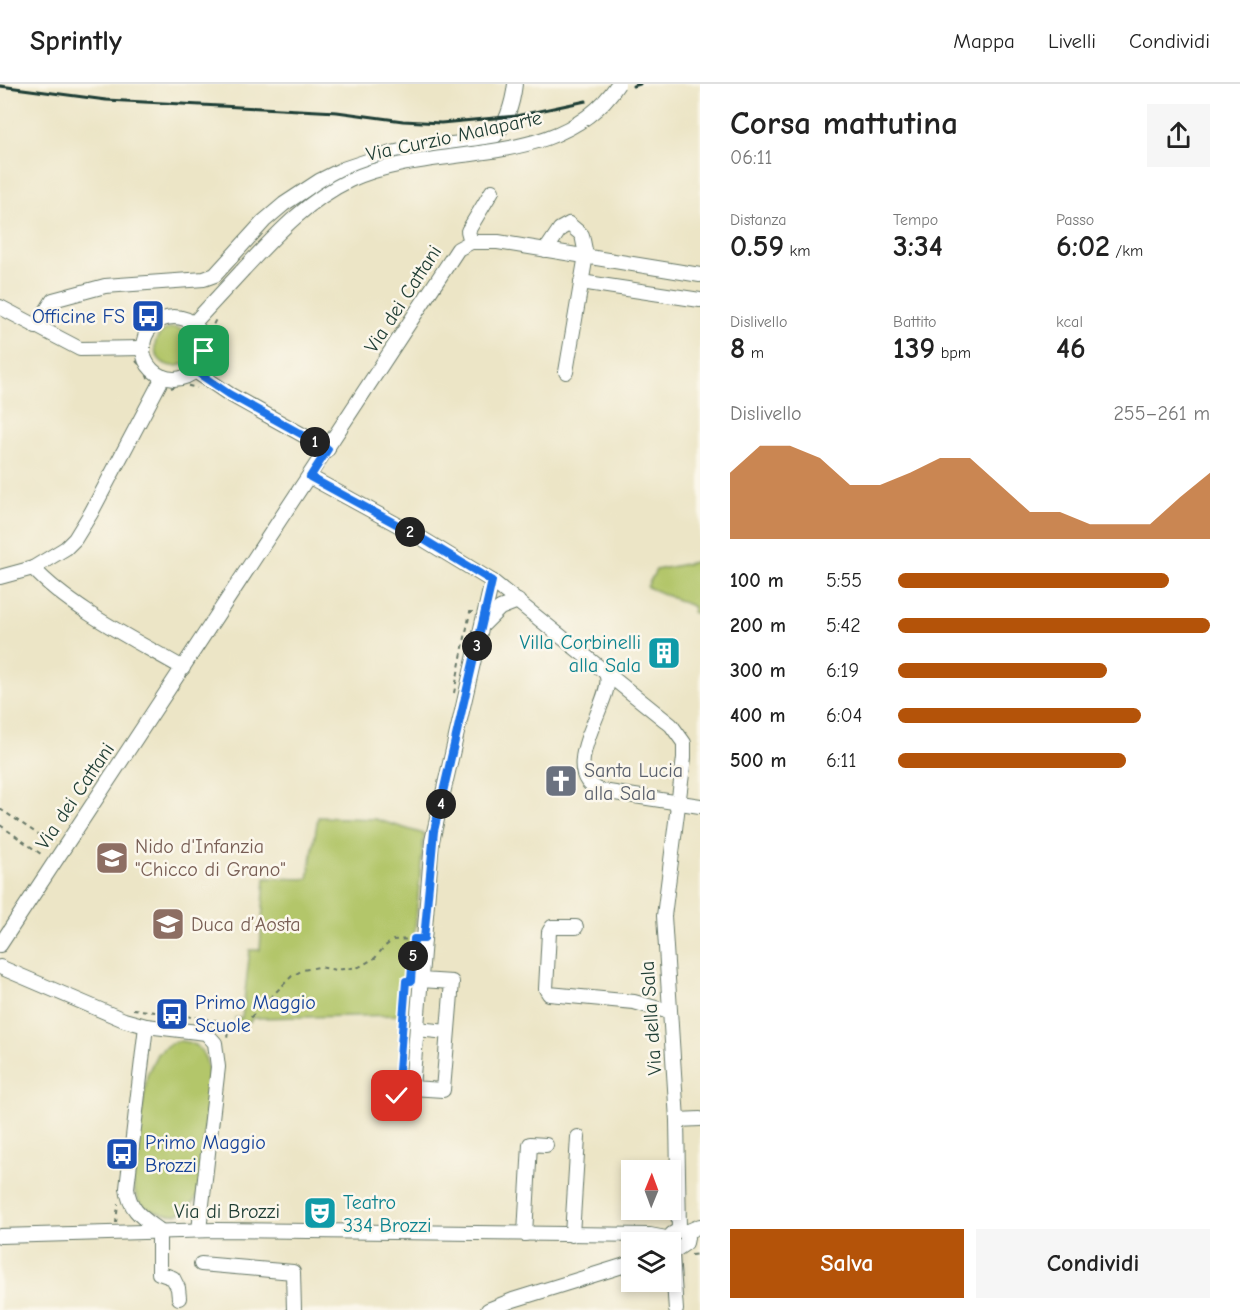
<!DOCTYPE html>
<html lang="it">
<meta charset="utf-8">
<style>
body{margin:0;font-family:"Comic Neue",sans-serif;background:#f6f6f6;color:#222;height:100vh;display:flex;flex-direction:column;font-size:22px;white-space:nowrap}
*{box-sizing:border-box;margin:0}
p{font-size:20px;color:#767676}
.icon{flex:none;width:33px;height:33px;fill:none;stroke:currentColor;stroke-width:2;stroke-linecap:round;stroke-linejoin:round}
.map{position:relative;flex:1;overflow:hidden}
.panel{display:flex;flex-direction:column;background:#fff;width:540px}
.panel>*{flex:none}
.needle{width:39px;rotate:1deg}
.controls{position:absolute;left:621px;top:1076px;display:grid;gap:12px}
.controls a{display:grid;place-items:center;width:60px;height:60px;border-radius:0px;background:#fff;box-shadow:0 3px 9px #0003;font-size:30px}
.pin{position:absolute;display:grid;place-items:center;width:51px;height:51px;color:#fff;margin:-26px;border-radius:12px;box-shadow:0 3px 9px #0006}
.km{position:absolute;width:30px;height:30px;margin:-15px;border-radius:50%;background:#222;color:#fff;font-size:16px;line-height:30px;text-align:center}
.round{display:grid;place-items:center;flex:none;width:63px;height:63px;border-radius:0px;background:#f6f6f6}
.summary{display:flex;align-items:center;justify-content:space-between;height:102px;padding:0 30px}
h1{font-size:33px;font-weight:700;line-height:45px}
.stats{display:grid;grid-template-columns:repeat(3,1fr);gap:9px;height:102px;padding:6px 30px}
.stats div{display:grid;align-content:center}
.stats b{font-size:30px;font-weight:700}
.stats small{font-size:16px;font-weight:400}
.stats p{font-size:16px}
.chart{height:168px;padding:12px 30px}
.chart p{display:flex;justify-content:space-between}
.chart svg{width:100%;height:108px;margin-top:6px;fill:#b45309;opacity:.7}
.action{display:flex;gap:12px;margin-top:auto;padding:12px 30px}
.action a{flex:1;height:69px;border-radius:0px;background:#b45309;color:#fff;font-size:24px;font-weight:700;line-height:69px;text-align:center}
.action a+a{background:#f6f6f6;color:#222}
ul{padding:0 30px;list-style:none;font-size:20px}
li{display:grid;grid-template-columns:96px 72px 1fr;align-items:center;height:45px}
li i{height:15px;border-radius:8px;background:#b45309}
header{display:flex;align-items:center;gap:36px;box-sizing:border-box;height:84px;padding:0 30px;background:#fff;border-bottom:2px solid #e0e0e0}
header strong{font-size:28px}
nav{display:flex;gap:33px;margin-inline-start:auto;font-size:21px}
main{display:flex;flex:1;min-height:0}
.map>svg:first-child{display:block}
.green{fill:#b3c66a;stroke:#69824f;stroke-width:1.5}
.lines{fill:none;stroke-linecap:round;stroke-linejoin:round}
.minor-casing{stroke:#677867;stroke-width:16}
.path{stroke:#677867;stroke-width:2;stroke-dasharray:4.5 4.5;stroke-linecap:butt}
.minor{stroke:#fff;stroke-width:14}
.rail{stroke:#1f3d34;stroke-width:3}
.minor-bridge-casing{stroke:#677867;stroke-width:16;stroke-linecap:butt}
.minor-bridge{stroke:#fff;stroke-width:14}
.route-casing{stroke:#fff;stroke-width:12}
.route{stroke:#1a73e8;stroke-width:8}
.labels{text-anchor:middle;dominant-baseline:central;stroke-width:5;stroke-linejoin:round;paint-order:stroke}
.street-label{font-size:20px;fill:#1f3d34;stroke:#fbf7ec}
.transit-label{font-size:20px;fill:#164399;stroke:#fbf7ec;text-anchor:start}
.culture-label{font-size:20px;fill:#0d838f;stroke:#fbf7ec;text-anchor:end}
.worship-label{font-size:20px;fill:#5b616d;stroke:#fbf7ec;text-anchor:start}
.education-label{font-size:20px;fill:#785e54;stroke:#fbf7ec;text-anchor:start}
</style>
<header>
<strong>Sprintly</strong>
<nav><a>Mappa</a><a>Livelli</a><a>Condividi</a></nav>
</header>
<main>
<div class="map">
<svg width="700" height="1226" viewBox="0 0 700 1226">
<rect width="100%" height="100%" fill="#fbf7ec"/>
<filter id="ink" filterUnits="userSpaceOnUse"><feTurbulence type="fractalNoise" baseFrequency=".0167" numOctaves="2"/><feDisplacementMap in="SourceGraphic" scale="12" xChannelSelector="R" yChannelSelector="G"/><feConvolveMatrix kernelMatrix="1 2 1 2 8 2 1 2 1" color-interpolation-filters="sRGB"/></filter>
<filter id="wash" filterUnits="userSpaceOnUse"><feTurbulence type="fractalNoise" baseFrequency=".008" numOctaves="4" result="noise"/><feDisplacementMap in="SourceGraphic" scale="24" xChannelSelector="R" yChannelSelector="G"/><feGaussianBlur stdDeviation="1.35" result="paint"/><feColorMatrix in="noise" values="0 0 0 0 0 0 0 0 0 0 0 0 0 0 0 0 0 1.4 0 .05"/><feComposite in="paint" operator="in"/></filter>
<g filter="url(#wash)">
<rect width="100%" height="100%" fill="#ece5c6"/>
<g class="green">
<circle cx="174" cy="263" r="19"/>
<polygon points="700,477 700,531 692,528 694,523 647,503 656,486"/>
<polygon points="318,733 375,735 424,750 410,896 403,897 401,931 253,934 248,939 240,942 235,934 242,934 250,866 260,866 265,794 308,795"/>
<path d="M176 957C204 956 209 977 209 1001L199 1108C191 1127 177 1135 157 1128 152 1126 144 1123 140 1119 134 1111 133 1100 133 1091L147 991 157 970 168 961Z"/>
</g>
</g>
<g filter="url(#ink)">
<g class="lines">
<g class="minor-casing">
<g id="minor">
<polyline points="471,158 468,147 492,107"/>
<polyline points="546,166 560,145 569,140 582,151 586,171 566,288"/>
<polyline points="581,198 700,216"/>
<polyline points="0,223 80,265 143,264"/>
<circle cx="174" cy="264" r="31"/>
<polyline points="193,240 242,187"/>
<path d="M36 243 53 216 105 202 204 195 215 191 264 137 284 120 319 97 343 85 388 70 413 64 490 56C506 46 513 17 515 0"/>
<polyline points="195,287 229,310 328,365"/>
<polyline points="310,393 418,452 492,497 671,641 684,659 684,674 664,832 677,1036 679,1146"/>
<path d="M33 484C71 525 135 556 183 584"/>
<polyline points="0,493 33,484 66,464 75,455 91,429 163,293"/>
<polyline points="484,540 500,524 518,517"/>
<path d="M606 590C618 612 551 689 602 707L700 722"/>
<polyline points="576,843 552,843 549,848 546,905 549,910 634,918 670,928"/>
<polyline points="0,861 458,165 471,158 498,158 700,191"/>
<polyline points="0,883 124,936 146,942 206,949 215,959 218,983 199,1146"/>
<polyline points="421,896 452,898 443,1006 412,1004 432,757 492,497"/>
<path d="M146 942 127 1104C129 1126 143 1134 159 1146"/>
<polyline points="417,945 447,948"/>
<polyline points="677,1036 700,1035"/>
<polyline points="159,1146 159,1189 173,1194 178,1204 179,1214"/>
<polyline points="525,1150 530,1060 546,1061"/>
<polyline points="672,1150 679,1146 686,1148 700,1142"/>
<polyline points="572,1151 578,1053"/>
<polyline points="0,1152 215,1146 650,1151 666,1154"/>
<polyline points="670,1170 686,1159 687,1154 686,1148"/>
<polyline points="672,1170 676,1226"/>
<polyline points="201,1180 293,1188 294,1226"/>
<polyline points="488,1226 513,1216 632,1179"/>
</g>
</g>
<g class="path">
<polyline points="136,277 144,285 148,294"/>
<polyline points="214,285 212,243 216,235"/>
<polyline points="171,304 181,300 197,304"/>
<polyline points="454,609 470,528 473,528"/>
<polyline points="0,725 47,756 54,757"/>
<polyline points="0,741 41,770 42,773"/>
<polyline points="133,925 229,938 227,955"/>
<polyline points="221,946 229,938 244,940 292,892 303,886 319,883 336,886 359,883 375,874 384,863 393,856 414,855"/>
<polyline points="397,1012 406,897 408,897"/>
<polyline points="116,1139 118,1120"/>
<polyline points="691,1171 700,1170"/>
</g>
<use href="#minor" class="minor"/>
<g class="rail">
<polyline points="0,2 106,16 337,28 403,37 441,39 516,32 586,17"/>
<polyline points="633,2 640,0"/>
</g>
<g class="minor-bridge-casing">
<path id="minor-bridge" d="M242 187C274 153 306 117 350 96 434 57 560 89 618 0"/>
</g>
<use href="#minor-bridge" class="minor-bridge"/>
</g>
</g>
<g class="lines" filter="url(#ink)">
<g class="route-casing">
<polyline id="route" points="204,267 201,278 195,287 229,310 328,365 310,393 418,452 492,497 434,747 424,855 414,855 411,897 406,897 397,1012"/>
</g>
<use href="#route" class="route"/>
</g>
<defs>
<g id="bus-square" transform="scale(1.725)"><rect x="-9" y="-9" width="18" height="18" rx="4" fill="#1a4fb4" stroke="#fbf7ec"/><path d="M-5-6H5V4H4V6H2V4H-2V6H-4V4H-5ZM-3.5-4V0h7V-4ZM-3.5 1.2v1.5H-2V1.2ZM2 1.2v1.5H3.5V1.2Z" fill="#fff"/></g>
<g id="building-square" transform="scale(1.725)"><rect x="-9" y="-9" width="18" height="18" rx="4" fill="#0f9aa8" stroke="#fbf7ec"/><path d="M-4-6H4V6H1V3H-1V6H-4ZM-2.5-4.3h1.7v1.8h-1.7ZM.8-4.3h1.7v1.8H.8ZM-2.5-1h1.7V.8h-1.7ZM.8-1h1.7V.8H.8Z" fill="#fff"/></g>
<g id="church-square" transform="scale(1.725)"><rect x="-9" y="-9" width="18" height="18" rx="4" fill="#6b7280" stroke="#fbf7ec"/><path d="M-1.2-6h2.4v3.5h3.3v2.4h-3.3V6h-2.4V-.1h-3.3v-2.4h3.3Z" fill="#fff"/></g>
<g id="school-square" transform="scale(1.725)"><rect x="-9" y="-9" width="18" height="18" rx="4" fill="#8d6e63" stroke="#fbf7ec"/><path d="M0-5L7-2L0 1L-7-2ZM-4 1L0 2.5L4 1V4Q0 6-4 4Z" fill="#fff"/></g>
<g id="theatre-square" transform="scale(1.725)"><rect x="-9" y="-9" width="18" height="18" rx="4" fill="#0f9aa8" stroke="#fbf7ec"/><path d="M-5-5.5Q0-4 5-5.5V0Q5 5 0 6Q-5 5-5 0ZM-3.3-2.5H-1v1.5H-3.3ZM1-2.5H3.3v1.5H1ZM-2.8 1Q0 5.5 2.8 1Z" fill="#fff"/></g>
</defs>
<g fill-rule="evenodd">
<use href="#bus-square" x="148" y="232"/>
<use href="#building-square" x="664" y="569"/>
<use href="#church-square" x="561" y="697"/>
<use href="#school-square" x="112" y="774"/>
<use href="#school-square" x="168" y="840"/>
<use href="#bus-square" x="172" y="930"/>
<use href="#bus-square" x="122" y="1070"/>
<use href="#theatre-square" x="320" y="1129"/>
</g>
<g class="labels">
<g class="street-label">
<text transform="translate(454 52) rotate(-12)">Via Curzio Malaparte</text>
<text transform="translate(403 215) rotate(-57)">Via dei Cattani</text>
<text transform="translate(75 712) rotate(-56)">Via dei Cattani</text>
<text transform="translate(651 934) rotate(-94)">Via della Sala</text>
<text x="227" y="1127">Via di Brozzi</text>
</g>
<g class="transit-label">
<text x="125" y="232" text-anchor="end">Officine FS</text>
<text x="195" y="918">Primo Maggio<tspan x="195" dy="23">Scuole</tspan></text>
<text x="145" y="1058">Primo Maggio<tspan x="145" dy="23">Brozzi</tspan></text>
</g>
<g class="culture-label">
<text x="641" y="558">Villa Corbinelli<tspan x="641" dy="23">alla Sala</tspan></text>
<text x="343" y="1118" text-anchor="start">Teatro<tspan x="343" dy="23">334 Brozzi</tspan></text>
</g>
<g class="worship-label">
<text x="584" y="686">Santa Lucia<tspan x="584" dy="23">alla Sala</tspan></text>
</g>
<g class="education-label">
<text x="135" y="762">Nido d'Infanzia<tspan x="135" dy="23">"Chicco di Grano"</tspan></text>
<text x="191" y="840">Duca d’Aosta</text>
</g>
</g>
</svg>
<div class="controls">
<a><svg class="needle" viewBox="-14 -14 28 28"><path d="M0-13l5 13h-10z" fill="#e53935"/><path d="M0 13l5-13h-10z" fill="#767676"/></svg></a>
<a><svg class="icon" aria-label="layers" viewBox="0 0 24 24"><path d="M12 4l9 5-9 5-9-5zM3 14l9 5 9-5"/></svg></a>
</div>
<div class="pin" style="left:204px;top:267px;background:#1e9e55"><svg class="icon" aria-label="arrive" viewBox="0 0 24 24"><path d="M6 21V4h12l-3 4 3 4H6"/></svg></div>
<div class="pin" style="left:397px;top:1012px;background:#d93025"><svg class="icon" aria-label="check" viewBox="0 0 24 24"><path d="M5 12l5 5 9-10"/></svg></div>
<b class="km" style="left:315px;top:358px">1</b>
<b class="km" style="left:410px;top:448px">2</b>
<b class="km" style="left:477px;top:562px">3</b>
<b class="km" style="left:441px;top:720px">4</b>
<b class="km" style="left:413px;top:872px">5</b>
</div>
<section class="panel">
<div class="summary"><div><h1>Corsa mattutina</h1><p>06:11</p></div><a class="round"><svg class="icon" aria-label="share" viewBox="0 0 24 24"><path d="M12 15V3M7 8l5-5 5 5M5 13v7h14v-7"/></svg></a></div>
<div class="stats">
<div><p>Distanza</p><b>0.59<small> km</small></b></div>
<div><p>Tempo</p><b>3:34</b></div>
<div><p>Passo</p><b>6:02<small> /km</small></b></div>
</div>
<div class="stats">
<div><p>Dislivello</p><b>8<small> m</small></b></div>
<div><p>Battito</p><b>139<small> bpm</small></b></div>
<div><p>kcal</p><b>46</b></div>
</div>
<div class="chart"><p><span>Dislivello</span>255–261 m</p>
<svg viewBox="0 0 160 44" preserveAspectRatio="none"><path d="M0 44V17L10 6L20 6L30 11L40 22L50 22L60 17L70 11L80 11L90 22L100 33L110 33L120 38L130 38L140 38L150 27L160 17V44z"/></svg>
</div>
<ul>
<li><b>100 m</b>5:55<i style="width:87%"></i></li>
<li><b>200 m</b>5:42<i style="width:100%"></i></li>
<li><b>300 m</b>6:19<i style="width:67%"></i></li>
<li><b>400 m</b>6:04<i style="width:78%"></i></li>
<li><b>500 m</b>6:11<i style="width:73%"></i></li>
</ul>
<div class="action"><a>Salva</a><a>Condividi</a></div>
</section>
</main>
